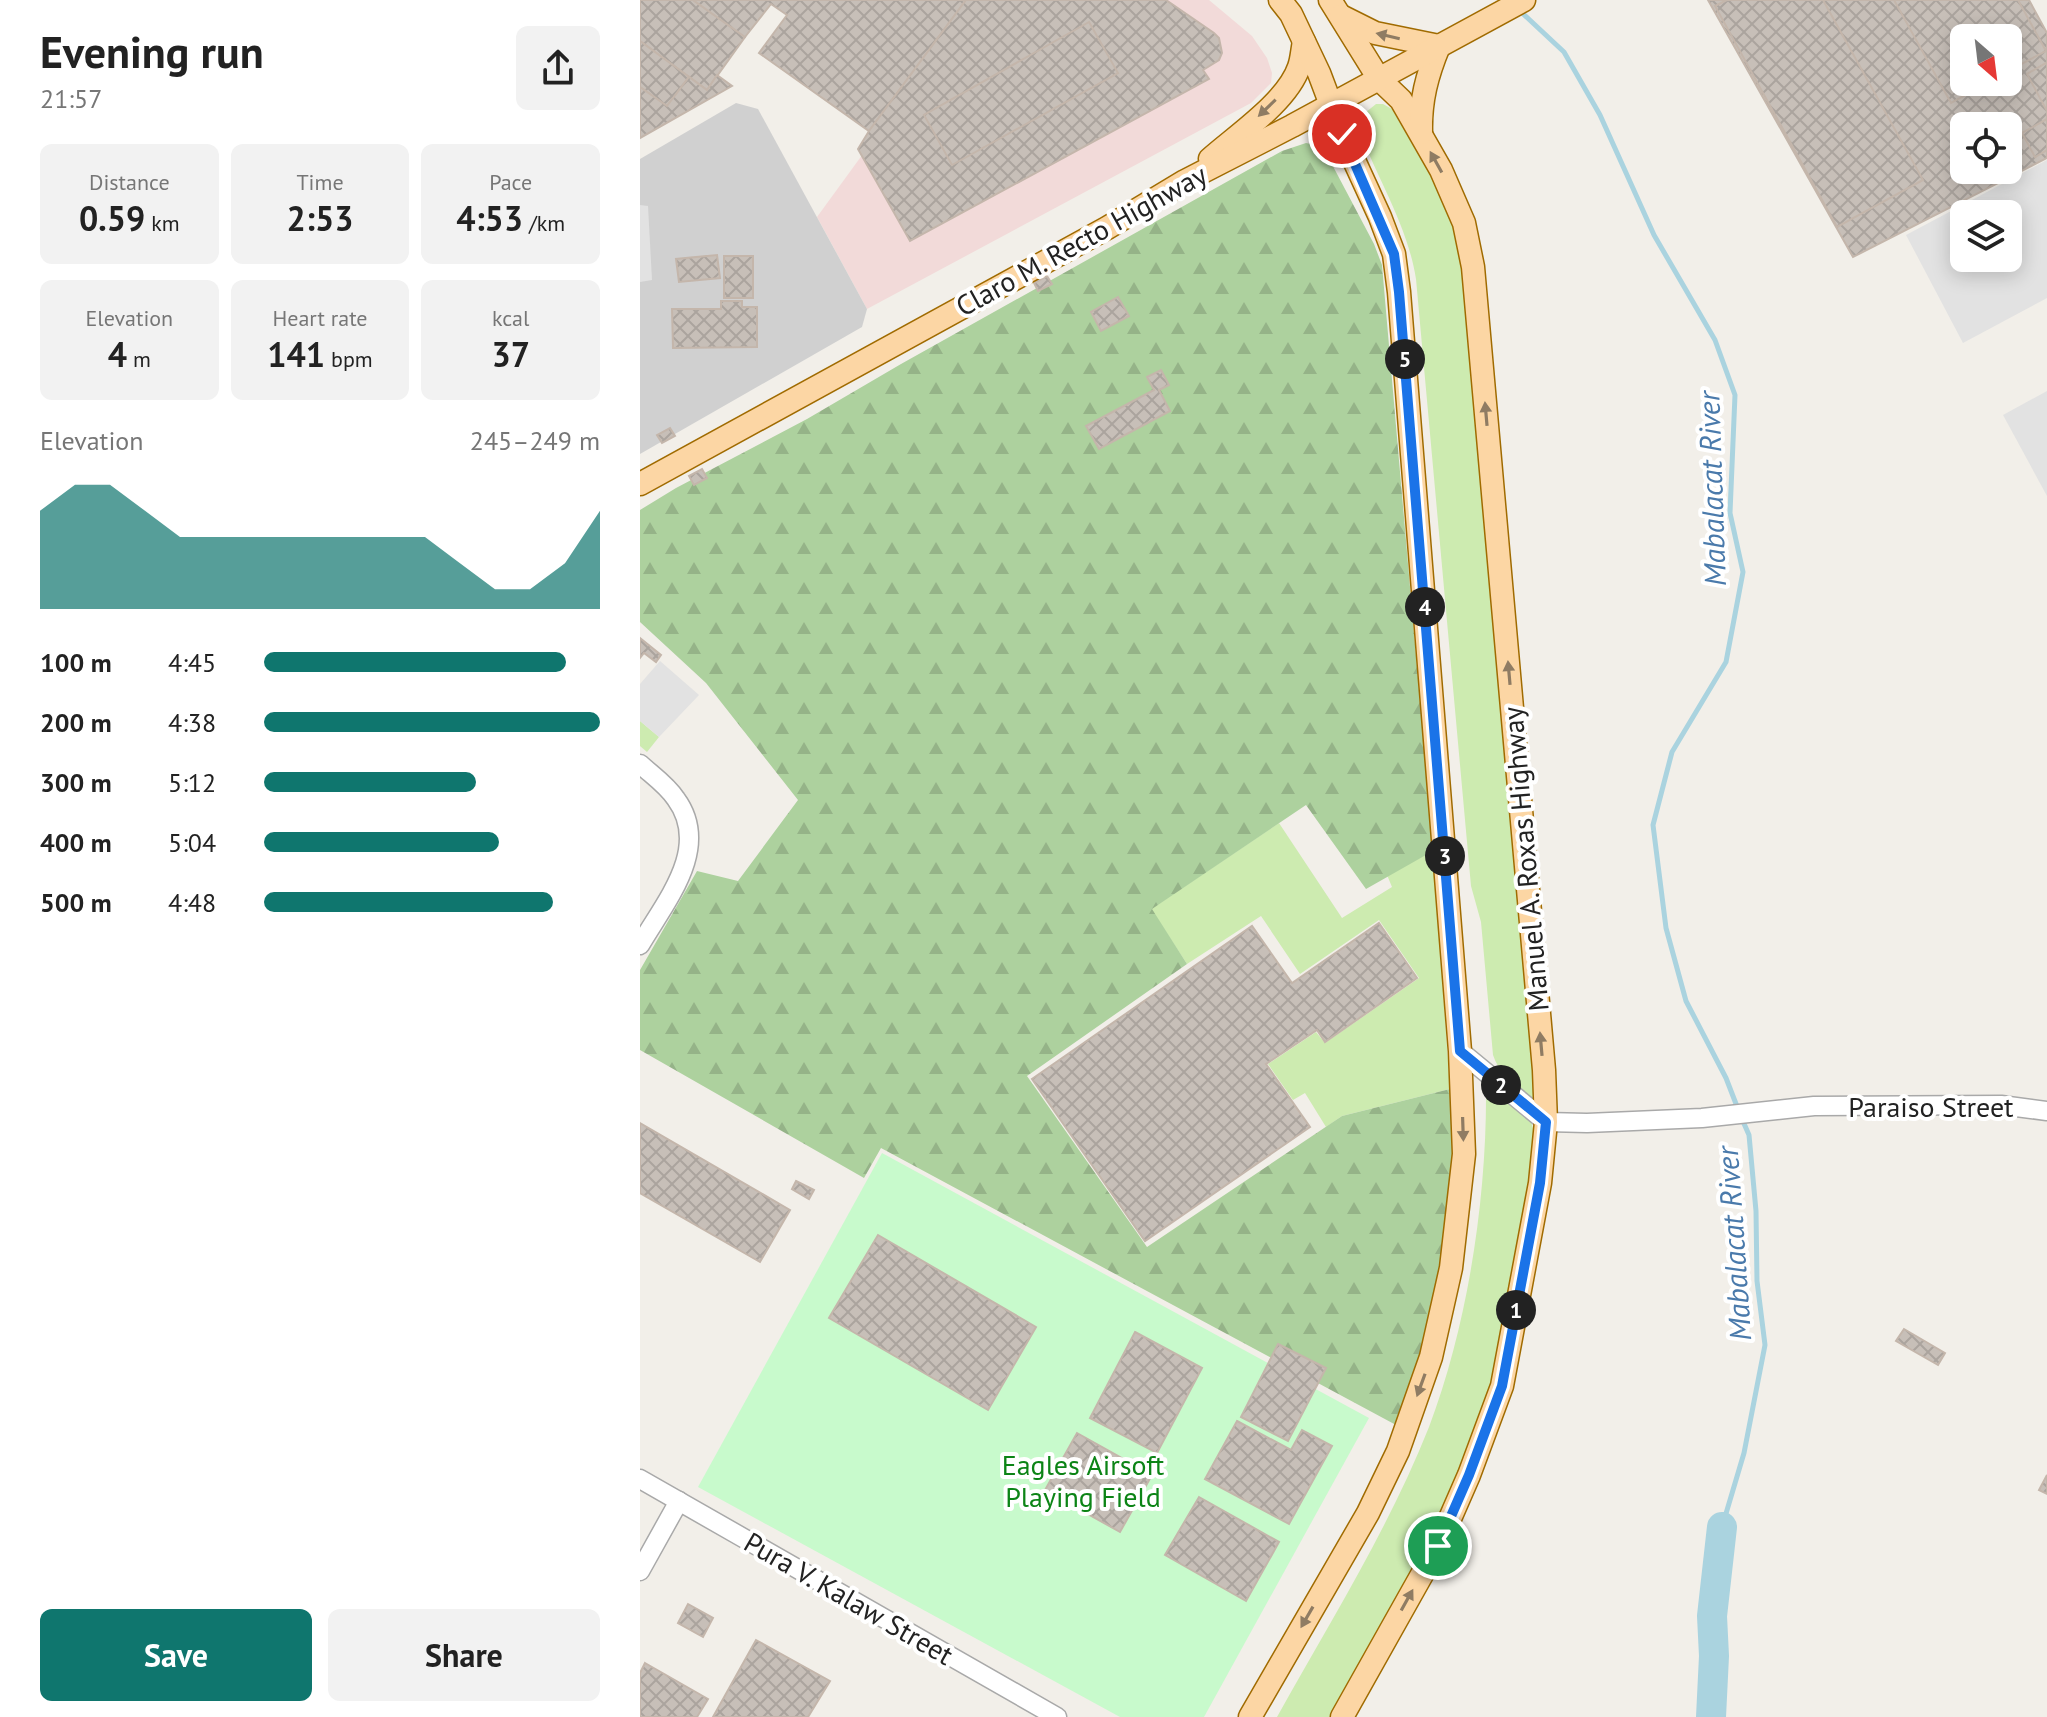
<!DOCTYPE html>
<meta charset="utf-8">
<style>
body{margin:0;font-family:"PT Sans",sans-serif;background:#f2f2f2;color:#222;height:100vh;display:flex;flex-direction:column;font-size:30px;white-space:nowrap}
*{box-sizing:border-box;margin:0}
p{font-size:26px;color:#767676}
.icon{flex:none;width:44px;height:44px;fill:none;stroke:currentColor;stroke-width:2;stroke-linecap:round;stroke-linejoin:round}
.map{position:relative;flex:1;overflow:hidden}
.details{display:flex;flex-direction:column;background:#fff;width:640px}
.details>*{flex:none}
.needle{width:52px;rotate:152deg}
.tools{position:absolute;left:1310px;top:24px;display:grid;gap:16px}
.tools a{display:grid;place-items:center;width:72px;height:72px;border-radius:12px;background:#fff;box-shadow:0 4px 20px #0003;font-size:40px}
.pin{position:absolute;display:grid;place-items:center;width:68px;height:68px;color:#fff;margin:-34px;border:4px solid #fff;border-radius:50%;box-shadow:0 2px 8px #0007}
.km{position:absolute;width:40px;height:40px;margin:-20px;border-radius:50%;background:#222;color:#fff;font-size:22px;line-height:40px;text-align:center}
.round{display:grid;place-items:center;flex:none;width:84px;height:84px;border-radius:12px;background:#f2f2f2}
.overview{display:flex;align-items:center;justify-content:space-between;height:136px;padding:0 40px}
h1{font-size:44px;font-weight:700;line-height:60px}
.stats{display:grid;grid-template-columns:repeat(3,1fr);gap:12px;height:136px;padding:8px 40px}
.stats div{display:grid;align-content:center;border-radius:12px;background:#f2f2f2;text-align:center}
.stats b{font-size:34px;font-weight:700}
.stats small{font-size:22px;font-weight:400}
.stats p{font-size:22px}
.chart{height:224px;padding:16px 40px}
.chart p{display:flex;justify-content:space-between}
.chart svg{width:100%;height:144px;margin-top:8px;fill:#0f766e;opacity:.7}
.primary-button{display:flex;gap:16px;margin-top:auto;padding:16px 40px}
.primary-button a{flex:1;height:92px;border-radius:12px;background:#0f766e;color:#fff;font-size:32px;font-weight:700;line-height:92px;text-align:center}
.primary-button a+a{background:#f2f2f2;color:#222}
ul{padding:0 40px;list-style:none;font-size:26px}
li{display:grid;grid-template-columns:128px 96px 1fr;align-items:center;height:60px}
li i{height:20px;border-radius:10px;background:#0f766e}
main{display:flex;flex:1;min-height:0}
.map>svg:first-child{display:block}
.commercial{fill:#f2dad9}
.religious{fill:#d0d0d0}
.grass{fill:#cdebb0}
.forest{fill:url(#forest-firs)}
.park{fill:#c8facc}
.parking{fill:#e2e2e2;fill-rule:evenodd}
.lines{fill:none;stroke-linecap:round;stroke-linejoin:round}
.stream{stroke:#aad3df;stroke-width:5}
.river{stroke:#aad3df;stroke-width:30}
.building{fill:url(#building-cross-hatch);stroke:#c4b6ab;stroke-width:2;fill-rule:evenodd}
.minor-casing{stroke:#a9a9a9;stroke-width:21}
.major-casing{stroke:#a06b00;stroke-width:25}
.minor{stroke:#fff;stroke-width:18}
.major{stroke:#fcd6a4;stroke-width:22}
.oneway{fill:#8f7c63}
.route-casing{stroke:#fff;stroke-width:16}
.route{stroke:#1a73e8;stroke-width:10}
.labels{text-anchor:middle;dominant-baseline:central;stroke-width:8;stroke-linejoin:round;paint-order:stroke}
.street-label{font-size:28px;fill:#222;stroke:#fff}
.park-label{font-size:28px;fill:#0c8416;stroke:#fff}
.water-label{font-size:30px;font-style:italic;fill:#4a7aab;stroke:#fff}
</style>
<main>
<section class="details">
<div class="overview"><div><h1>Evening run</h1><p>21:57</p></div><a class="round"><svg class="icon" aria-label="share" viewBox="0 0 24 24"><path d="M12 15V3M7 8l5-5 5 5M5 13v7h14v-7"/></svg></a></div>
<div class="stats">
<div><p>Distance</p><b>0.59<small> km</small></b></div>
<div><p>Time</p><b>2:53</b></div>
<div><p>Pace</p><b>4:53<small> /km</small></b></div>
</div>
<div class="stats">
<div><p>Elevation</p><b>4<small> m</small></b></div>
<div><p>Heart rate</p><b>141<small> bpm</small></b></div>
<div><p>kcal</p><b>37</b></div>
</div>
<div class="chart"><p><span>Elevation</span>245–249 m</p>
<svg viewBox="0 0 160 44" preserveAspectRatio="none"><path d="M0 44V14L10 6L20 6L30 14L40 22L50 22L60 22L70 22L80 22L90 22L100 22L110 22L120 30L130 38L140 38L150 30L160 14V44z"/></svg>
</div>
<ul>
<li><b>100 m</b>4:45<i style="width:90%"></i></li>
<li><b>200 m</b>4:38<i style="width:100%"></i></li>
<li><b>300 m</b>5:12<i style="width:63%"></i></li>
<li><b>400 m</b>5:04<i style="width:70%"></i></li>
<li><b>500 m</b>4:48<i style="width:86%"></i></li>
</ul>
<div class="primary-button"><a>Save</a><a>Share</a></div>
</section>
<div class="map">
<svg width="1407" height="1717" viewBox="0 0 1407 1717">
<defs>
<pattern id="forest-firs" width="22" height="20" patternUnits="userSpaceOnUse" patternTransform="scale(2)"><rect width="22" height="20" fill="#add19e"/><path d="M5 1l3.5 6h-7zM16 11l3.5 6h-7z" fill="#95b388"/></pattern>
<pattern id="building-cross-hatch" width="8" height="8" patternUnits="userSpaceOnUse" patternTransform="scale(2)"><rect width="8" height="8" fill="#c7bfb8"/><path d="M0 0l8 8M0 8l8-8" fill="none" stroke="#aba49e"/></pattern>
</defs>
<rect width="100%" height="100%" fill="#f2efe9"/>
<polygon class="commercial" points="335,0 569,0 612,36 627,58 632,73 631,83 611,103 227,309 177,217"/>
<polygon class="religious" points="96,103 118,109 227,309 222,327 0,454 0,159"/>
<g class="grass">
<path d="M736 104H743L752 109 806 202 823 253 879 876 895 1102C877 1088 860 1076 853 1055L841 922 831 886 827 842 776 279C767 223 737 179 718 127L720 117Z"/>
<polygon points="0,721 19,737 7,752 0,746"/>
<polygon points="639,823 702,918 752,887 747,875 793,851 810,1089 702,1116 686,1127 665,1093 653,1100 628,1064 676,1032 685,1043 779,978 739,920 660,974 621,916 547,964 511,909"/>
<path d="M848 1087C867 1098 891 1109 894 1133L890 1203 856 1380 815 1493 693 1717H637C690 1622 749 1528 789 1427 828 1324 847 1197 846 1088Z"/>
</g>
<polygon class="forest" points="666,143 676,145 686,153 734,244 742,265 793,851 726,889 666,805 512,909 547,964 387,1076 507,1247 702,1116 810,1089 813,1159 802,1259 790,1321 775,1376 756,1425 241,1148 224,1178 0,1050 0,970 57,871 98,881 158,800 66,683 0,622 0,510 36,488 167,419 261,364 642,151"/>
<polygon class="park" points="242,1153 729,1418 564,1717 480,1717 58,1487"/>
<g class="parking">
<path d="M1407 160V298L1323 343 1266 235ZM1368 214V258H1324V214Z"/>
<polygon points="0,205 8,206 12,280 0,282"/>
<polygon points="1407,391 1407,496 1363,415"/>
<polygon points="20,661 59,695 19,737 0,721 0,684"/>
</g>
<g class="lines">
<g class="stream">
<polyline points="878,9 924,52 960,115 1014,235 1075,340 1095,395 1090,513 1103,572 1086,662 1032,752 1013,825 1026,928 1046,1001 1086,1078 1098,1109"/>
<polyline points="1082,1527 1104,1453 1125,1345 1117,1281 1116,1211 1109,1135 1102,1119"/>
</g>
<polyline class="river" points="1071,1717 1074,1656 1072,1616 1082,1527"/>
</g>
<g class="building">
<polygon points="0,0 53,0 105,37 67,90 0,41"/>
<polygon points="53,0 326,0 229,131 119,53 147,15 131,4 105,37"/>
<polygon points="326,0 526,0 574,33 579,38 582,53 579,60 563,70 569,79 270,241 218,149 229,131"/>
<path d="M1068 0H1389L1407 33V158L1213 257ZM1324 38H1368V82H1324ZM1324 126H1368V170H1324Z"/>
<polygon points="1087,0 1183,0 1283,180 1197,227 1075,6"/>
<polygon points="1254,0 1378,0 1406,51 1368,71 1368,38 1324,38 1324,82 1349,82 1311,103"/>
<polygon points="449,22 478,73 312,165 284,115"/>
<polygon points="0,41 49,77 27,106 0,87"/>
<polygon points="1406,63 1407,65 1407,111 1387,74"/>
<polygon points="77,75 92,86 0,138 0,87 27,106 49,77 67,90"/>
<polygon points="1407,119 1407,150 1395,157 1382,133"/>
<polygon points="77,255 80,278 39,282 36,259"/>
<rect x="84" y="256" width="29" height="42"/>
<polygon points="407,276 412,284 398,291 394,283"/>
<polygon points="478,297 489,316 461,331 451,312"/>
<polygon points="81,301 102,301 102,307 117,307 117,347 33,348 32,309 81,309"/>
<polygon points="521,370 529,385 519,390 530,411 459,449 446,426 514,390 507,377"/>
<polygon points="30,428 35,436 22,443 17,435"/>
<polygon points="62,469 67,478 54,485 49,476"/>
<polygon points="0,638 21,655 16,662 4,653 0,658"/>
<polygon points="739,923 777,978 685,1042 677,1030 626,1064 670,1127 505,1241 392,1079 612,926 652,983"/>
<polygon points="0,1123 150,1210 120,1262 0,1193"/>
<polygon points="156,1181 174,1190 169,1199 152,1189"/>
<polygon points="238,1235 396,1327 348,1410 189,1318"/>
<polygon points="1264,1329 1305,1353 1298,1365 1256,1341"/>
<polygon points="495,1332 562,1368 517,1453 450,1418"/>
<polygon points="638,1344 686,1368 648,1441 601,1417"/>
<polygon points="597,1421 651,1450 662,1430 692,1446 649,1524 565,1479"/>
<polygon points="437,1433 512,1475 480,1532 405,1490"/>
<polygon points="1407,1475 1407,1494 1399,1490"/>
<polygon points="559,1497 639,1542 606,1601 525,1555"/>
<polygon points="48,1604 73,1618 63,1637 38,1623"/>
<polygon points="116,1640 190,1681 168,1717 73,1717"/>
<polygon points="5,1663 68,1699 57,1717 0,1717 0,1673"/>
</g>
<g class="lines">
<g class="minor-casing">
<g id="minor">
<path d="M0 764C12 775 27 785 36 799 72 848 25 902 0 945"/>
<polyline points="820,1051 906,1122 947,1123 1062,1118 1174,1106 1361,1105 1407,1111"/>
<polyline points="0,1479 417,1717"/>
<polyline points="0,1571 39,1501"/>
</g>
</g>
<g class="major-casing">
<g id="major">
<polyline points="690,0 739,79 761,100 801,170 824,223 833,267 904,1070 906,1122 900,1183 862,1386 829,1475 798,1546 702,1717"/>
<path d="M701 16 735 33 799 46C787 75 780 101 781 133"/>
<path d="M570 159C597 135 647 102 659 67 662 59 662 50 664 42"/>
<polyline points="0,484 467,228 545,181 652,126 884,0"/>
<polyline points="610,1717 728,1513 758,1451 791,1357 811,1268 824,1154 820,1051 759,292 754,254 740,217 702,134 679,73 651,14 640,0"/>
</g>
</g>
<use href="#minor" class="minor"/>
<use href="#major" class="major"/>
</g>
<defs><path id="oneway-solid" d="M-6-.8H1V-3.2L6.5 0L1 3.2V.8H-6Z" transform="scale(2)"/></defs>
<g class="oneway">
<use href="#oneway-solid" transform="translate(748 36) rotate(-167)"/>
<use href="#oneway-solid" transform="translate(627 108) rotate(136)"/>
<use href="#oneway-solid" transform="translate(796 162) rotate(-119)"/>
<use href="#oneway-solid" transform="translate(846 414) rotate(-95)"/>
<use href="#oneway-solid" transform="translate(869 673) rotate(-95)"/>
<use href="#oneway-solid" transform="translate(901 1044) rotate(-95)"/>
<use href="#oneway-solid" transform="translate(823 1129) rotate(88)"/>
<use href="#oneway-solid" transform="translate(781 1385) rotate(110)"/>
<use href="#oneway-solid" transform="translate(767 1600) rotate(-61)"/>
<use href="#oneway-solid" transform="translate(667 1617) rotate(120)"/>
</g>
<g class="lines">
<g class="route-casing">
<polyline id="route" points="702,134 754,254 759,292 820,1051 906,1122 900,1183 862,1386 829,1475 798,1546"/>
</g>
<use href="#route" class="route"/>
</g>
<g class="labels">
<g class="street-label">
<text transform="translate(441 240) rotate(-29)">Claro M. Recto Highway</text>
<text transform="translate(885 859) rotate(-95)">Manuel A. Roxas Highway</text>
<text x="1291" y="1106">Paraiso Street</text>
<text transform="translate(209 1598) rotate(30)">Pura V. Kalaw Street</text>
</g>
<g class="park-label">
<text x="443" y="1464">Eagles Airsoft<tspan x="443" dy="32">Playing Field</tspan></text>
</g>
<g class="water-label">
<text transform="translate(1071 489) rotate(-92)">Mabalacat River</text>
<text transform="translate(1093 1244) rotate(-94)">Mabalacat River</text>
</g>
</g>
</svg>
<div class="tools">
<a><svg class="needle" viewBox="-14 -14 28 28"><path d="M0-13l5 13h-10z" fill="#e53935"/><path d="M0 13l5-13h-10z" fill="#767676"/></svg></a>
<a><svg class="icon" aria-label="locate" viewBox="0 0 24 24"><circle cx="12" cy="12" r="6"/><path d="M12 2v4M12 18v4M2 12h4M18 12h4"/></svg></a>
<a><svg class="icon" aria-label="layers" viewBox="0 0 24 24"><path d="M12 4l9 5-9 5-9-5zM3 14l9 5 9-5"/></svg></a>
</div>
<div class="pin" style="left:798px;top:1546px;background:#1e9e55"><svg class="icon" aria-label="arrive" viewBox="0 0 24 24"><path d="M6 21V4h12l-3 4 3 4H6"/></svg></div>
<div class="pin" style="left:702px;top:134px;background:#d93025"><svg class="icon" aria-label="check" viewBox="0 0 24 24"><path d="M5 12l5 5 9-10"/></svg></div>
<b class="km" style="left:876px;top:1310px">1</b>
<b class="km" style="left:861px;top:1085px">2</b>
<b class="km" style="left:805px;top:856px">3</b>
<b class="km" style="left:785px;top:607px">4</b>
<b class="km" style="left:765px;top:359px">5</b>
</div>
</main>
